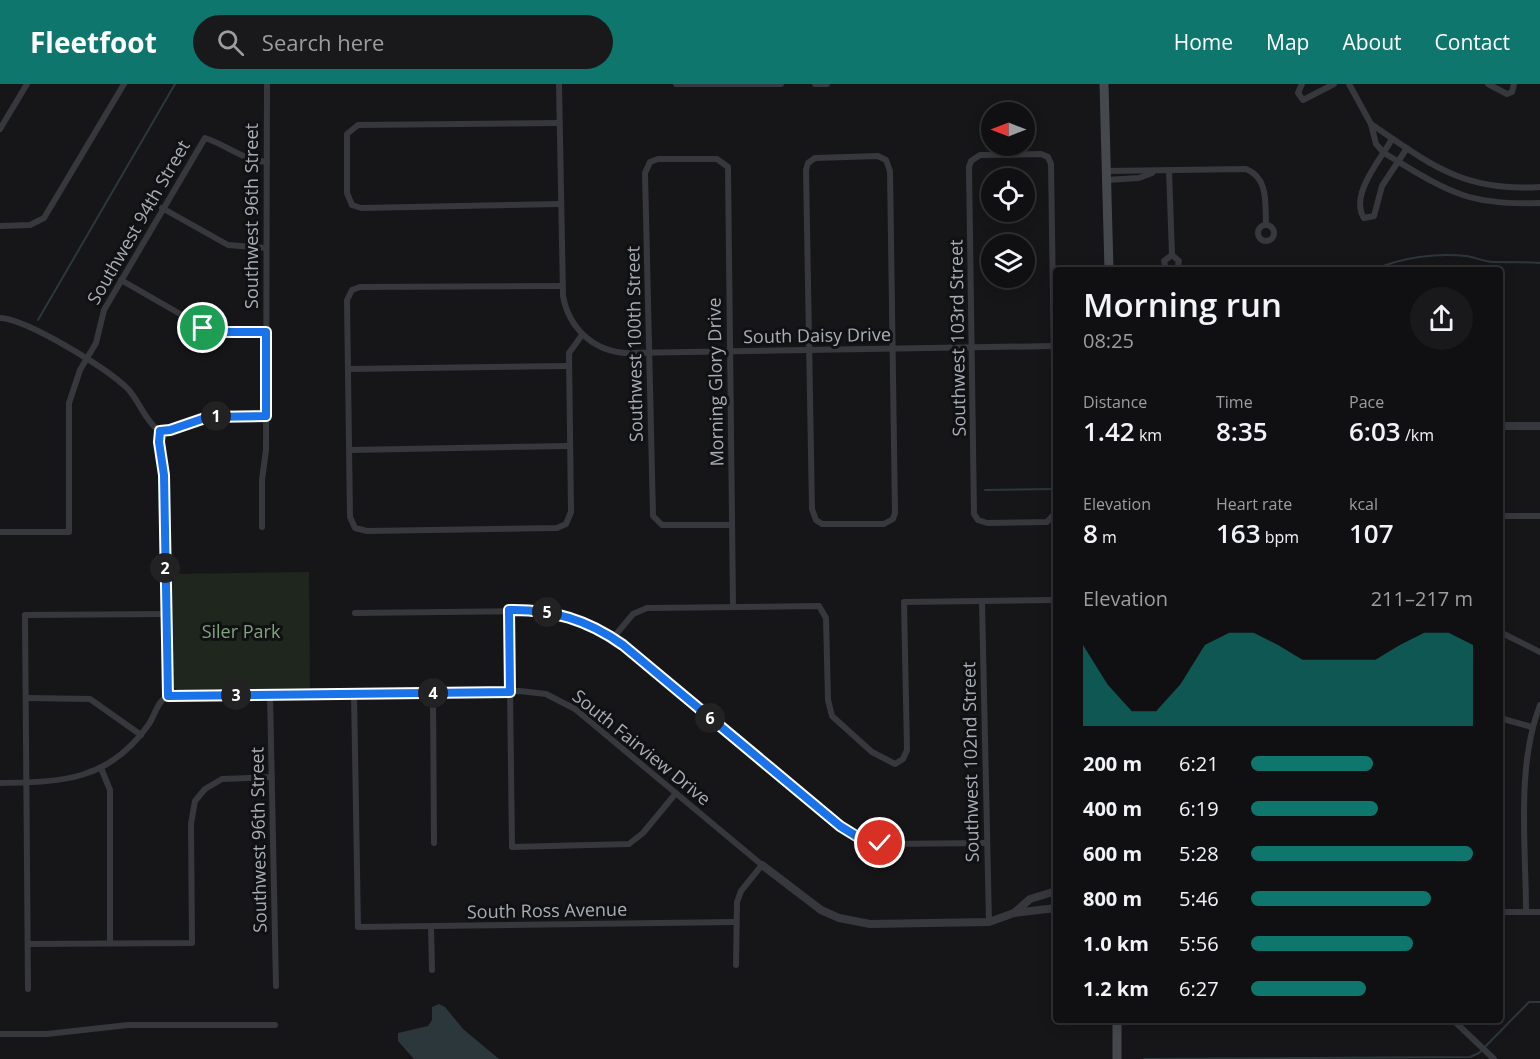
<!DOCTYPE html>
<meta charset="utf-8">
<style>
body{margin:0;font-family:"Open Sans",sans-serif;background:#19191b;color:#f1f3f6;height:100vh;display:flex;flex-direction:column;font-size:22px;white-space:nowrap}
*{box-sizing:border-box;margin:0}
p{font-size:20px;color:#9c9d9f}
.icon{flex:none;width:33px;height:33px;fill:none;stroke:currentColor;stroke-width:2;stroke-linecap:round;stroke-linejoin:round}
.map{position:relative;flex:1;overflow:hidden}
.details{position:absolute;left:1053px;top:183px;width:450px;height:756px;display:flex;flex-direction:column;background:#101012;border-radius:6px;box-shadow:0 3px 15px #0003,0 0 0 2px #303032}
.details>*{flex:none}
.needle{width:39px;rotate:270deg}
.controls{position:absolute;left:981px;top:18px;display:grid;gap:12px}
.controls a{display:grid;place-items:center;width:54px;height:54px;border-radius:50%;background:#101012;box-shadow:0 3px 15px #0003,0 0 0 2px #303032;font-size:30px}
.pin{position:absolute;display:grid;place-items:center;width:51px;height:51px;color:#fff;margin:-26px;border:3px solid #fff;border-radius:50%;box-shadow:0 2px 6px #0007}
.km{position:absolute;width:30px;height:30px;margin:-15px;border-radius:50%;background:#222;color:#fff;font-size:16px;line-height:30px;text-align:center}
.round{display:grid;place-items:center;flex:none;width:63px;height:63px;border-radius:32px;background:#19191b}
.summary{display:flex;align-items:center;justify-content:space-between;height:102px;padding:0 30px}
h1{font-size:33px;font-weight:600;line-height:45px}
.metrics{display:grid;grid-template-columns:repeat(3,1fr);gap:9px;height:102px;padding:6px 30px}
.metrics div{display:grid;align-content:center}
.metrics b{font-size:26px;font-weight:600}
.metrics small{font-size:16px;font-weight:400}
.metrics p{font-size:16px}
.chart{height:168px;padding:12px 30px}
.chart p{display:flex;justify-content:space-between}
.chart svg{width:100%;height:108px;margin-top:6px;fill:#0f766e;opacity:.7}
ul{padding:0 30px;list-style:none;font-size:20px}
li{display:grid;grid-template-columns:96px 72px 1fr;align-items:center;height:45px}
li i{height:15px;border-radius:8px;background:#0f766e}
header{display:flex;align-items:center;gap:36px;box-sizing:border-box;height:84px;padding:0 30px;background:#0f766e;color:#fff}
header strong{font-size:28px}
nav{display:flex;gap:33px;margin-inline-start:auto;font-size:21px}
.search{width:420px;height:54px;background:#19191b;display:flex;align-items:center;gap:15px;box-sizing:border-box;padding:0 21px;border-radius:33px;color:#9c9d9f;font-size:22px}
.map>svg:first-child{display:block}
.green{fill:#1e261e}
.water{fill:#2c373c}
.lines{fill:none;stroke-linecap:round;stroke-linejoin:round}
.stream{stroke:#2c373c;stroke-width:2}
.minor{stroke:#37383d;stroke-width:6}
.tertiary{stroke:#37383d;stroke-width:8}
.secondary{stroke:#45484d;stroke-width:9}
.route-casing{stroke:#fff;stroke-width:12}
.route{stroke:#1a73e8;stroke-width:8}
.labels{text-anchor:middle;dominant-baseline:central;stroke-width:6;stroke-linejoin:round;paint-order:stroke}
.street-label{font-size:18px;fill:#a8aeb8;stroke:#111113}
.park-label{font-size:18px;fill:#7fa47e;stroke:#111113}
</style>
<header>
<strong>Fleetfoot</strong>
<div class="search"><svg class="icon" aria-label="search" viewBox="0 0 24 24"><circle cx="10" cy="10" r="6"/><path d="M15 15l6 6"/></svg>Search here</div>
<nav><a>Home</a><a>Map</a><a>About</a><a>Contact</a></nav>
</header>
<div class="map">
<svg width="1540" height="975" viewBox="0 0 1540 975">
<rect width="100%" height="100%" fill="#161618"/>
<polygon class="green" points="309,488 310,604 180,607 173,603 171,490"/>
<polygon class="water" points="439,920 445,923 463,945 499,975 414,975 398,957 398,949 428,942 432,936 432,923"/>
<g class="lines">
<g class="stream">
<polyline points="1315,186 1323,186"/>
<path d="M1374 186C1401 173 1437 169 1466 172 1475 173 1484 178 1493 178 1509 178 1524 178 1540 179"/>
<polyline points="38,236 175,0"/>
<polyline points="985,406 1054,405"/>
<polyline points="1144,975 1470,973 1479,969 1529,918 1540,918"/>
</g>
<g class="minor">
<path d="M559 0 563 212C569 244 593 267 626 269L1055 262"/>
<polyline points="676,0 781,0"/>
<polyline points="815,0 827,0"/>
<polyline points="1302,0 1298,9 1303,16 1334,0"/>
<path d="M1349 0 1371 40 1376 60 1384 69C1446 106 1465 122 1540 119"/>
<polyline points="1488,0 1507,10 1512,8 1514,0"/>
<polyline points="559,39 358,41 347,50 347,109 352,121 361,124 560,120"/>
<path d="M1371 40C1431 81 1464 108 1540 103"/>
<polyline points="0,45 27,0"/>
<path d="M1392 55C1381 75 1349 111 1364 134L1374 132 1382 102 1407 64"/>
<polygon points="878,72 886,76 890,87 895,429 893,435 884,440 822,440 816,436 812,425 806,86 808,79 815,74"/>
<polyline points="1169,86 1172,171 1179,177 1177,186"/>
<path d="M1106 87 1246 85C1269 94 1265 120 1266 141"/>
<polyline points="1106,96 1139,94 1152,89"/>
<polyline points="162,124 228,161 266,164"/>
<circle cx="1266" cy="149" r="8"/>
<polyline points="0,142 30,141 44,134 124,0"/>
<polyline points="1166,186 1164,177 1172,171"/>
<polyline points="121,196 208,246 266,248"/>
<polyline points="561,202 360,203 352,206 347,216 350,433 355,444 367,447 557,444 566,440 571,428 569,269 582,251"/>
<path d="M0 234C27 235 108 285 128 305 139 317 145 336 158 346L167 347 208 333 266 332"/>
<polyline points="349,285 568,282"/>
<polyline points="161,347 159,358 165,398 168,612"/>
<polyline points="350,366 569,362"/>
<polyline points="1056,415 1051,80 1048,73 1041,70 980,71 971,77 969,83 974,430 978,436 987,439 1047,438 1056,428"/>
<polyline points="1500,432 1540,432"/>
<polyline points="732,441 662,441 653,432 645,89 650,78 658,75 717,75 728,83 733,522"/>
<polyline points="262,443 262,396 266,366 267,0"/>
<path d="M0 448H69V319L80 286 96 259 104 226 205 54C227 61 242 76 267 78"/>
<polyline points="982,518 989,838"/>
<polyline points="509,527 512,763 629,760 643,749 676,709"/>
<polyline points="355,529 542,527 592,541 623,562 853,751 886,760 986,759"/>
<polyline points="1500,548 1540,568"/>
<polyline points="613,554 633,530 647,524 819,522 826,534 828,616 832,632 872,668 895,680 903,675 907,666 904,518 1056,516"/>
<polyline points="354,609 358,843 735,838"/>
<polyline points="433,609 434,759"/>
<polyline points="270,610 276,902"/>
<polyline points="26,614 90,615 141,651"/>
<polyline points="1500,634 1532,643"/>
<polyline points="101,684 110,706 110,859"/>
<path d="M0 699C63 698 109 697 149 640 155 631 158 615 170 611L520 607 546 610 575 625 762 781 741 807 737 818 736 881"/>
<polyline points="1500,828 1540,828"/>
<path d="M1526 828C1526 762 1516 683 1540 621"/>
<polyline points="431,843 432,886"/>
<polyline points="28,860 192,859 191,740 195,717 205,705 222,695 272,693"/>
<polyline points="28,905 25,531 166,530"/>
<polyline points="1453,936 1494,975"/>
<polyline points="0,950 47,950 128,941 275,941"/>
</g>
<g class="tertiary">
<polyline points="1500,342 1540,342"/>
<polyline points="762,781 821,826 839,834 870,840 989,838 1014,829 1030,815 1056,807"/>
<polyline points="1014,829 1056,824"/>
</g>
<g class="secondary">
<polyline points="1104,0 1109,186"/>
<polyline points="1117,975 1117,936"/>
</g>
</g>
<g class="lines">
<g class="route-casing">
<path id="route" d="M203 244 216 248H266V332L208 333 170 346 160 347 159 358 164 391 168 612 510 608 509 526C552 525 588 536 623 561L840 742 861 755 880 759"/>
</g>
<use href="#route" class="route"/>
</g>
<g class="labels">
<g class="street-label">
<text transform="translate(251 132) rotate(-90)">Southwest 96th Street</text>
<text transform="translate(138 138) rotate(-60)">Southwest 94th Street</text>
<text transform="translate(817 251) rotate(-1)">South Daisy Drive</text>
<text transform="translate(957 254) rotate(-91)">Southwest 103rd Street</text>
<text transform="translate(634 260) rotate(-91)">Southwest 100th Street</text>
<text transform="translate(715 298) rotate(-91)">Morning Glory Drive</text>
<text transform="translate(642 663) rotate(39)">South Fairview Drive</text>
<text transform="translate(970 678) rotate(-91)">Southwest 102nd Street</text>
<text transform="translate(258 756) rotate(-91)">Southwest 96th Street</text>
<text transform="translate(547 826) rotate(-1)">South Ross Avenue</text>
</g>
<g class="park-label">
<text x="241" y="547">Siler Park</text>
</g>
</g>
</svg>
<div class="controls">
<a><svg class="needle" viewBox="-14 -14 28 28"><path d="M0-13l5 13h-10z" fill="#e53935"/><path d="M0 13l5-13h-10z" fill="#9c9d9f"/></svg></a>
<a><svg class="icon" aria-label="locate" viewBox="0 0 24 24"><circle cx="12" cy="12" r="6"/><path d="M12 2v4M12 18v4M2 12h4M18 12h4"/></svg></a>
<a><svg class="icon" aria-label="layers" viewBox="0 0 24 24"><path d="M12 4l9 5-9 5-9-5zM3 14l9 5 9-5"/></svg></a>
</div>
<div class="pin" style="left:203px;top:244px;background:#1e9e55"><svg class="icon" aria-label="arrive" viewBox="0 0 24 24"><path d="M6 21V4h12l-3 4 3 4H6"/></svg></div>
<div class="pin" style="left:880px;top:759px;background:#d93025"><svg class="icon" aria-label="check" viewBox="0 0 24 24"><path d="M5 12l5 5 9-10"/></svg></div>
<b class="km" style="left:216px;top:332px">1</b>
<b class="km" style="left:165px;top:484px">2</b>
<b class="km" style="left:236px;top:611px">3</b>
<b class="km" style="left:433px;top:609px">4</b>
<b class="km" style="left:547px;top:528px">5</b>
<b class="km" style="left:710px;top:634px">6</b>
<section class="details">
<div class="summary"><div><h1>Morning run</h1><p>08:25</p></div><a class="round"><svg class="icon" aria-label="share" viewBox="0 0 24 24"><path d="M12 15V3M7 8l5-5 5 5M5 13v7h14v-7"/></svg></a></div>
<div class="metrics">
<div><p>Distance</p><b>1.42<small> km</small></b></div>
<div><p>Time</p><b>8:35</b></div>
<div><p>Pace</p><b>6:03<small> /km</small></b></div>
</div>
<div class="metrics">
<div><p>Elevation</p><b>8<small> m</small></b></div>
<div><p>Heart rate</p><b>163<small> bpm</small></b></div>
<div><p>kcal</p><b>107</b></div>
</div>
<div class="chart"><p><span>Elevation</span>211–217 m</p>
<svg viewBox="0 0 160 44" preserveAspectRatio="none"><path d="M0 44V11L10 27L20 38L30 38L40 27L50 11L60 6L70 6L80 11L90 17L100 17L110 17L120 17L130 11L140 6L150 6L160 11V44z"/></svg>
</div>
<ul>
<li><b>200 m</b>6:21<i style="width:55%"></i></li>
<li><b>400 m</b>6:19<i style="width:57%"></i></li>
<li><b>600 m</b>5:28<i style="width:100%"></i></li>
<li><b>800 m</b>5:46<i style="width:81%"></i></li>
<li><b>1.0 km</b>5:56<i style="width:73%"></i></li>
<li><b>1.2 km</b>6:27<i style="width:52%"></i></li>
</ul>
</section>
</div>
